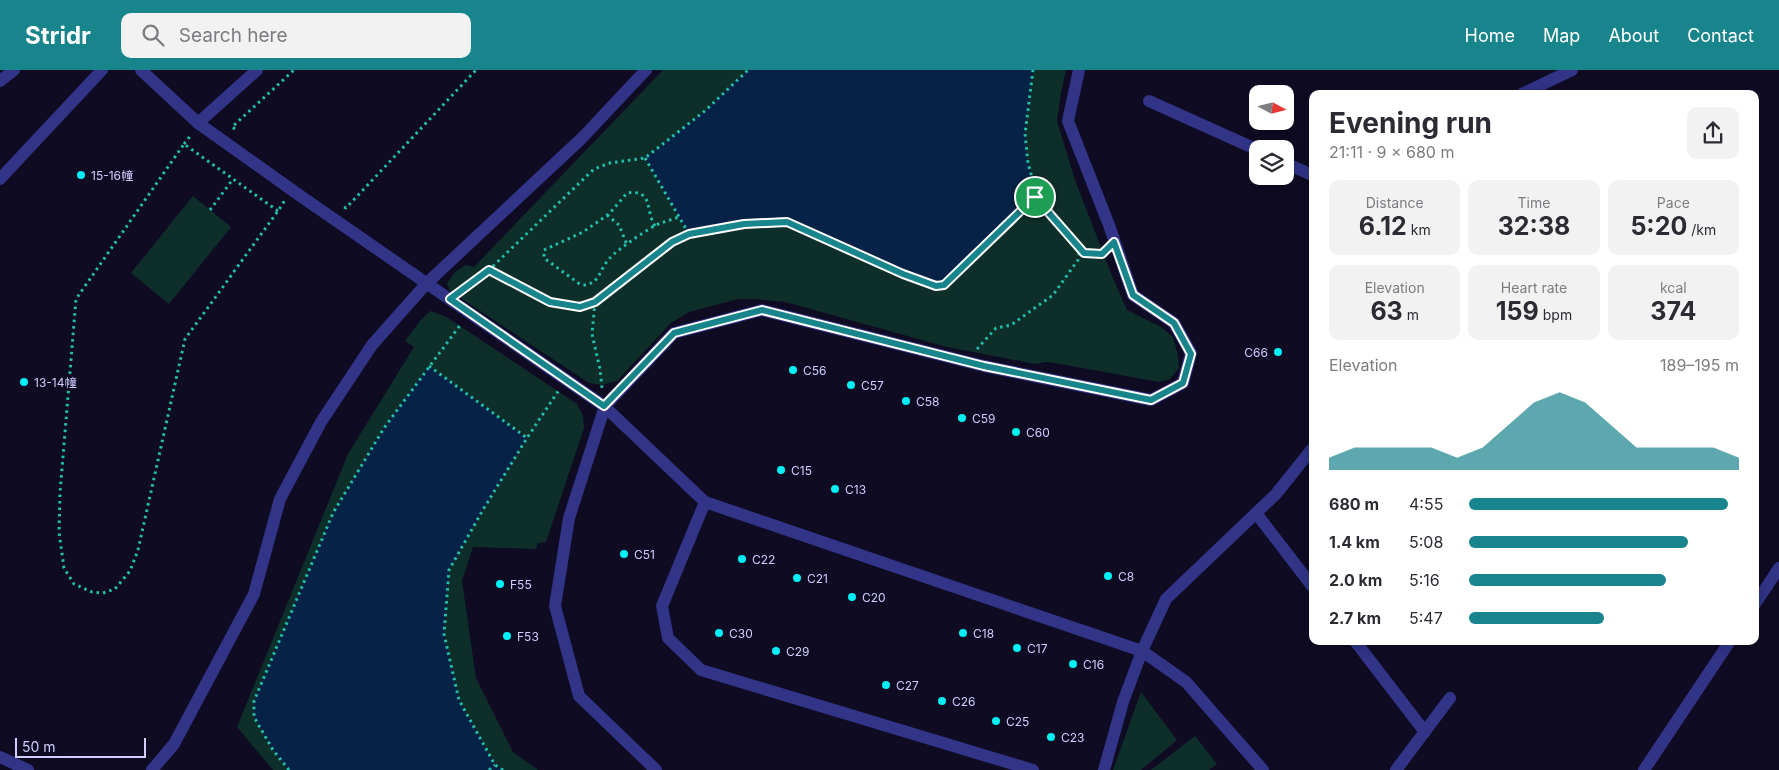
<!DOCTYPE html>
<meta charset="utf-8">
<style>
body{margin:0;font-family:Inter,"Noto Sans SC",sans-serif;background:#f2f2f3;color:#2b2b33;height:100vh;display:flex;flex-direction:column;font-size:19px;white-space:nowrap}
*{box-sizing:border-box;margin:0}
p{font-size:16px;color:#7c7c81}
.icon{flex:none;width:28px;height:28px;fill:none;stroke:currentColor;stroke-width:2;stroke-linecap:round;stroke-linejoin:round}
.map{position:relative;flex:1;overflow:hidden}
.details{position:absolute;left:1309px;top:20px;width:450px;height:555px;display:flex;flex-direction:column;background:#fff;border-radius:10px;box-shadow:0 2px 12px #0003}
.details>*{flex:none}
.needle{width:32px;rotate:97deg}
.tools{position:absolute;left:1249px;top:15px;display:grid;gap:10px}
.tools a{display:grid;place-items:center;width:45px;height:45px;border-radius:10px;background:#fff;box-shadow:0 2px 12px #0003;font-size:25px}
.scale{position:absolute;left:15px;bottom:12px;width:131px;box-sizing:border-box;padding-left:5px;border:2px solid #d0cdff;border-top:0;font-size:14px;line-height:18px;white-space:nowrap;color:#d0cdff;-webkit-text-stroke:4px #0e0b23;paint-order:stroke}
.pin{position:absolute;display:grid;place-items:center;width:42px;height:42px;color:#fff;margin:-21px;border:2px solid #fff;border-radius:50%;box-shadow:0 1px 5px #0007}
.round{display:grid;place-items:center;flex:none;width:52px;height:52px;border-radius:10px;background:#f2f2f3}
.summary{display:flex;align-items:center;justify-content:space-between;height:85px;padding:0 20px}
h1{font-size:28px;font-weight:700;line-height:38px}
.figures{display:grid;grid-template-columns:repeat(3,1fr);gap:8px;height:85px;padding:5px 20px}
.figures div{display:grid;align-content:center;border-radius:10px;background:#f2f2f3;text-align:center}
.figures b{font-size:25px;font-weight:700}
.figures small{font-size:14px;font-weight:400}
.figures p{font-size:14px}
.chart{height:140px;padding:10px 20px}
.chart p{display:flex;justify-content:space-between}
.chart svg{width:100%;height:90px;margin-top:5px;fill:#18848c;opacity:.7}
ul{padding:0 20px;list-style:none;font-size:16px}
li{display:grid;grid-template-columns:80px 60px 1fr;align-items:center;height:38px}
li i{height:12px;border-radius:6px;background:#18848c}
header{display:flex;align-items:center;gap:30px;box-sizing:border-box;height:70px;padding:0 25px;background:#18848c;color:#fff}
header strong{font-size:24px}
nav{display:flex;gap:28px;margin-inline-start:auto;font-size:18px}
.search{width:350px;height:45px;background:#f2f2f3;display:flex;align-items:center;gap:12px;box-sizing:border-box;padding:0 18px;border-radius:10px;color:#7c7c81;font-size:19px}
.map>svg:first-child{display:block}
.green{fill:#0e2e2a}
.water{fill:#062247}
.lines{fill:none;stroke-linecap:round;stroke-linejoin:round}
.path{stroke:#22bfab;stroke-width:3;stroke-dasharray:2.5 4;stroke-linecap:butt}
.minor{stroke:#313487;stroke-width:12}
.route-casing{stroke:#fff;stroke-width:10}
.route{stroke:#18848c;stroke-width:6}
.poi-dot{fill:#00f0f8;stroke:#0e0b23;stroke-width:2}
.labels{text-anchor:middle;dominant-baseline:central;stroke-width:5;stroke-linejoin:round;paint-order:stroke}
.poi-label{font-size:12px;fill:#d0cdff;stroke:#0e0b23;text-anchor:start}
</style>
<header>
<strong>Stridr</strong>
<div class="search"><svg class="icon" aria-label="search" viewBox="0 0 24 24"><circle cx="10" cy="10" r="6"/><path d="M15 15l6 6"/></svg>Search here</div>
<nav><a>Home</a><a>Map</a><a>About</a><a>Contact</a></nav>
</header>
<div class="map">
<svg width="1779" height="700" viewBox="0 0 1779 700">
<rect width="100%" height="100%" fill="#0e0b23"/>
<g class="green">
<path d="M663 0H1066L1061 23 1057 51 1075 110 1112 206 1127 240 1161 257 1173 267 1178 285 1179 298 1170 309 1159 312 1055 293 1046 292 1035 294 947 277 785 232 755 229H738L689 242 671 253 617 311 602 315 589 313 450 221 447 214C452 205 456 200 466 195L474 197Z"/>
<polygon points="193,126 231,157 169,234 131,203"/>
<polygon points="430,241 445,246 577,334 583,346 584,358 546,472 538,473 536,479 473,477 462,511 476,608 513,682 538,700 273,700 237,657 348,384 414,277 405,271 420,251"/>
<polygon points="1141,622 1177,670 1141,700 1113,700"/>
<polygon points="1195,666 1217,694 1209,700 1151,700"/>
</g>
<g class="water">
<polygon points="748,0 1033,0 1025,64 1028,93 1036,122 1035,127 944,215 936,216 903,204 787,152 744,154 689,164 645,88 706,40"/>
<polygon points="429,296 527,368 484,438 449,500 444,564 459,629 495,695 503,700 289,700 273,680 254,647 254,631 333,443 384,358"/>
</g>
<g class="lines">
<g class="path">
<polyline points="235,59 232,57 294,0"/>
<polyline points="184,74 191,65"/>
<polyline points="645,88 689,164"/>
<polyline points="1035,127 1084,183 1102,184 1103,183"/>
<polyline points="344,137 346,138 476,0"/>
<polyline points="210,140 233,109"/>
<polyline points="278,141 184,74 76,229 60,423 59,462 64,498 74,514 92,522 103,523 115,519 130,501 138,480 185,269 278,141 285,130"/>
<polyline points="607,145 619,155 627,175"/>
<path d="M655 156C645 141 654 119 627 123L609 144 583 162 544 180V188L581 215C601 215 598 200 610 188 617 180 651 156 661 153 667 151 673 149 679 147"/>
<polyline points="489,200 550,232 580,237 595,232 672,172 689,164 744,154 787,152 903,204 936,216 944,215 1035,127 1036,122 1028,93 1025,64 1033,0"/>
<polyline points="462,220 489,200 594,99 610,93 645,88 706,40 748,0"/>
<polyline points="595,232 592,264 600,299 602,318"/>
<polyline points="977,279 996,258 1011,255 1053,225 1078,190 1080,178"/>
<polyline points="429,296 527,368"/>
<polyline points="289,700 273,680 254,647 254,631 333,443 384,358 461,254"/>
<polyline points="489,700 495,695"/>
<polyline points="503,700 495,695 459,630 444,564 449,500 484,438 527,368 559,320"/>
</g>
<g class="minor">
<polyline points="141,0 198,53 299,125 604,336 705,432 1142,581 1186,612 1263,700"/>
<polyline points="0,11 14,0"/>
<polyline points="1522,24 1572,0"/>
<polyline points="1149,31 1258,80"/>
<polyline points="198,53 257,0"/>
<polyline points="1285,93 1312,105"/>
<polyline points="0,109 102,0"/>
<polyline points="705,432 662,536 668,568 701,600 1033,700"/>
<polyline points="1256,443 1312,516"/>
<polyline points="1755,534 1779,498"/>
<polyline points="1355,571 1425,662"/>
<polyline points="0,687 28,700"/>
<polyline points="152,700 174,674 254,524 280,429 321,352 372,275 427,213 582,68 646,0"/>
<polyline points="656,700 579,626 555,536 569,448 605,336 674,263 762,240 984,296 1151,330 1183,313 1191,283 1174,253 1133,225 1109,155 1068,51 1079,0"/>
<polyline points="1104,700 1123,632 1142,581 1166,529 1276,424 1312,379"/>
<polyline points="1396,700 1450,628"/>
<polyline points="1644,700 1730,571"/>
</g>
</g>
<g class="lines">
<g class="route-casing">
<polygon id="route" points="1035,127 1084,183 1102,184 1114,172 1133,225 1174,253 1191,284 1183,313 1151,330 984,296 762,240 674,263 604,336 450,229 489,200 550,232 580,237 595,232 672,172 689,164 744,154 787,152 903,204 936,216 944,215"/>
</g>
<use href="#route" class="route"/>
</g>
<g class="poi-dot">
<circle cx="81" cy="105" r="5"/>
<circle cx="1278" cy="282" r="5"/>
<circle cx="793" cy="300" r="5"/>
<circle cx="24" cy="312" r="5"/>
<circle cx="851" cy="315" r="5"/>
<circle cx="906" cy="331" r="5"/>
<circle cx="962" cy="348" r="5"/>
<circle cx="1016" cy="362" r="5"/>
<circle cx="781" cy="400" r="5"/>
<circle cx="835" cy="419" r="5"/>
<circle cx="624" cy="484" r="5"/>
<circle cx="742" cy="489" r="5"/>
<circle cx="1108" cy="506" r="5"/>
<circle cx="797" cy="508" r="5"/>
<circle cx="500" cy="514" r="5"/>
<circle cx="852" cy="527" r="5"/>
<circle cx="719" cy="563" r="5"/>
<circle cx="963" cy="563" r="5"/>
<circle cx="507" cy="566" r="5"/>
<circle cx="1017" cy="578" r="5"/>
<circle cx="776" cy="581" r="5"/>
<circle cx="1073" cy="594" r="5"/>
<circle cx="886" cy="615" r="5"/>
<circle cx="942" cy="631" r="5"/>
<circle cx="996" cy="651" r="5"/>
<circle cx="1051" cy="667" r="5"/>
</g>
<g class="labels">
<g class="poi-label">
<text x="91" y="105">15-16幢</text>
<text x="1268" y="282" text-anchor="end">C66</text>
<text x="803" y="300">C56</text>
<text x="34" y="312">13-14幢</text>
<text x="861" y="315">C57</text>
<text x="916" y="331">C58</text>
<text x="972" y="348">C59</text>
<text x="1026" y="362">C60</text>
<text x="791" y="400">C15</text>
<text x="845" y="419">C13</text>
<text x="634" y="484">C51</text>
<text x="752" y="489">C22</text>
<text x="1118" y="506">C8</text>
<text x="807" y="508">C21</text>
<text x="510" y="514">F55</text>
<text x="862" y="527">C20</text>
<text x="729" y="563">C30</text>
<text x="973" y="563">C18</text>
<text x="517" y="566">F53</text>
<text x="1027" y="578">C17</text>
<text x="786" y="581">C29</text>
<text x="1083" y="594">C16</text>
<text x="896" y="615">C27</text>
<text x="952" y="631">C26</text>
<text x="1006" y="651">C25</text>
<text x="1061" y="667">C23</text>
</g>
</g>
</svg>
<div class="tools">
<a><svg class="needle" viewBox="-14 -14 28 28"><path d="M0-13l5 13h-10z" fill="#e53935"/><path d="M0 13l5-13h-10z" fill="#7c7c81"/></svg></a>
<a><svg class="icon" aria-label="layers" viewBox="0 0 24 24"><path d="M12 4l9 5-9 5-9-5zM3 14l9 5 9-5"/></svg></a>
</div>
<div class="scale">50 m</div>
<div class="pin" style="left:1035px;top:127px;background:#1e9e55"><svg class="icon" aria-label="arrive" viewBox="0 0 24 24"><path d="M6 21V4h12l-3 4 3 4H6"/></svg></div>
<section class="details">
<div class="summary"><div><h1>Evening run</h1><p>21:11 · 9 × 680 m</p></div><a class="round"><svg class="icon" aria-label="share" viewBox="0 0 24 24"><path d="M12 15V3M7 8l5-5 5 5M5 13v7h14v-7"/></svg></a></div>
<div class="figures">
<div><p>Distance</p><b>6.12<small> km</small></b></div>
<div><p>Time</p><b>32:38</b></div>
<div><p>Pace</p><b>5:20<small> /km</small></b></div>
</div>
<div class="figures">
<div><p>Elevation</p><b>63<small> m</small></b></div>
<div><p>Heart rate</p><b>159<small> bpm</small></b></div>
<div><p>kcal</p><b>374</b></div>
</div>
<div class="chart"><p><span>Elevation</span>189–195 m</p>
<svg viewBox="0 0 160 44" preserveAspectRatio="none"><path d="M0 44V38L10 33L20 33L30 33L40 33L50 38L60 33L70 22L80 11L90 6L100 11L110 22L120 33L130 33L140 33L150 33L160 38V44z"/></svg>
</div>
<ul>
<li><b>680 m</b>4:55<i style="width:96%"></i></li>
<li><b>1.4 km</b>5:08<i style="width:81%"></i></li>
<li><b>2.0 km</b>5:16<i style="width:73%"></i></li>
<li><b>2.7 km</b>5:47<i style="width:50%"></i></li>
</ul>
</section>
</div>
